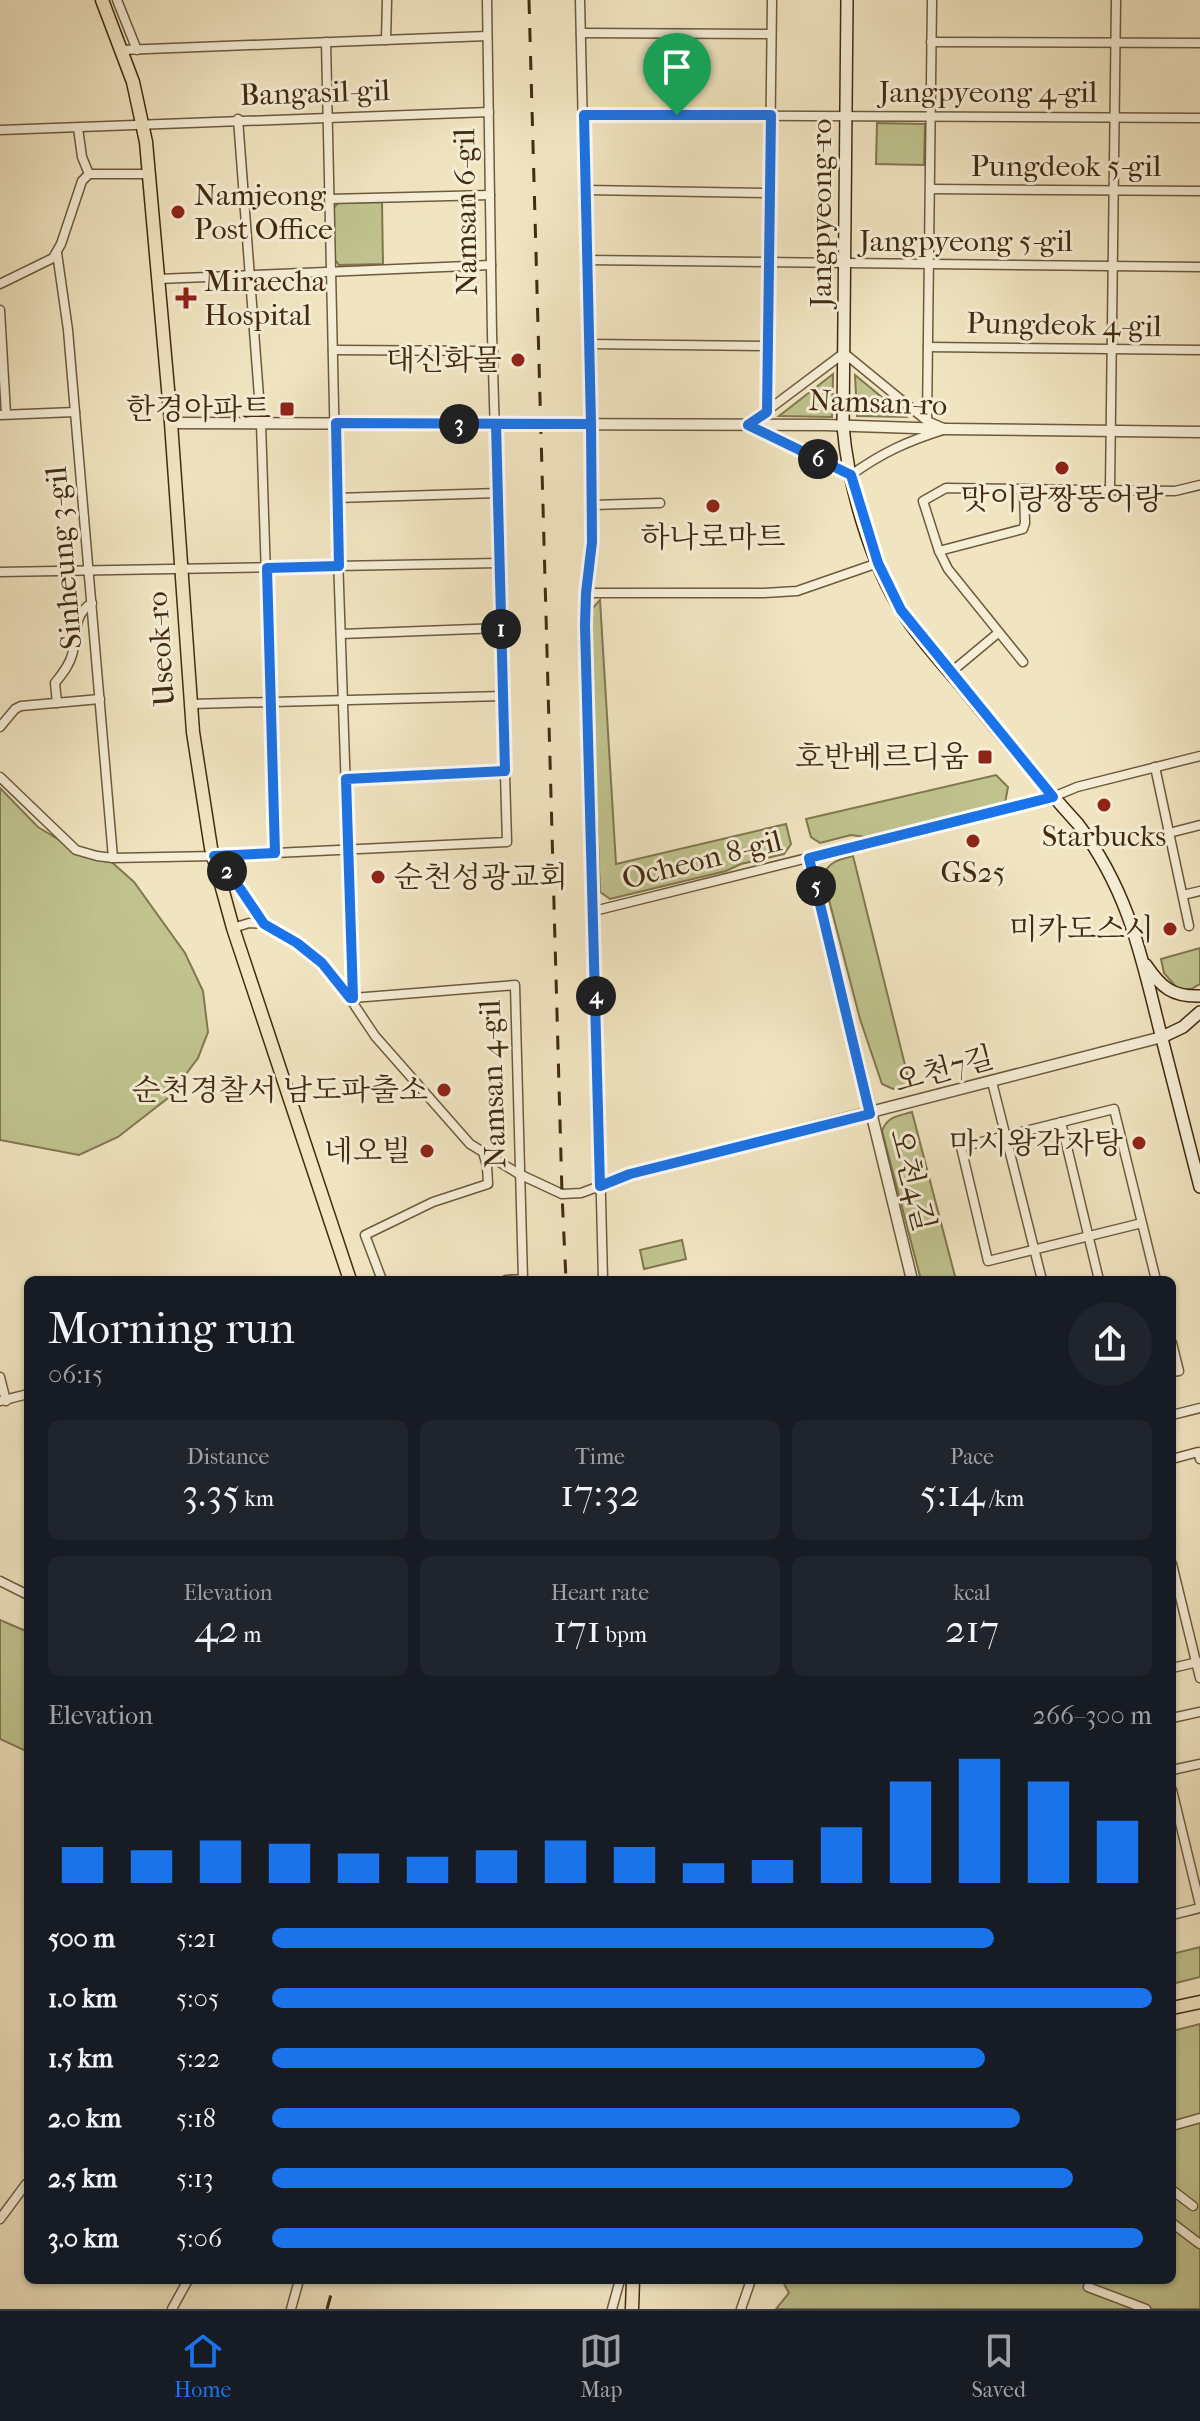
<!DOCTYPE html>
<meta charset="utf-8">
<style>
body{margin:0;font-family:"IM FELL French Canon","Noto Serif KR",serif;background:#20242c;color:#f1f3f6;height:100vh;display:flex;flex-direction:column;font-size:30px;white-space:nowrap}
*{box-sizing:border-box;margin:0}
p{font-size:26px;color:#9ea1a6}
.icon{flex:none;width:44px;height:44px;fill:none;stroke:currentColor;stroke-width:2;stroke-linecap:round;stroke-linejoin:round}
.map{position:relative;flex:1;overflow:hidden}
.details{position:absolute;left:24px;top:1276px;width:1152px;height:1008px;display:flex;flex-direction:column;background:#171b24;border-radius:12px;box-shadow:0 2px 6px #0004}
.details>*{flex:none}
.pin{position:absolute;display:grid;place-items:center;width:68px;height:68px;color:#fff;margin:-82px -34px;border-radius:50% 50% 50% 0;rotate:-45deg;box-shadow:0 0 8px #0007}
.pin .icon{rotate:45deg}
.km{position:absolute;width:40px;height:40px;margin:-20px;border-radius:50%;background:#222;color:#fff;font-size:22px;line-height:40px;text-align:center}
.round{display:grid;place-items:center;flex:none;width:84px;height:84px;border-radius:42px;background:#20242c}
.head{display:flex;align-items:center;justify-content:space-between;height:136px;padding:0 24px}
h1{font-size:44px;font-weight:600;line-height:60px}
.metrics{display:grid;grid-template-columns:repeat(3,1fr);gap:12px;height:136px;padding:8px 24px}
.metrics div{display:grid;align-content:center;border-radius:12px;background:#20242c;text-align:center}
.metrics b{font-size:40px;font-weight:600}
.metrics small{font-size:22px;font-weight:400}
.metrics p{font-size:22px}
.chart{height:224px;padding:16px 24px}
.chart p{display:flex;justify-content:space-between}
.chart svg{width:100%;height:144px;margin-top:8px;stroke:#1a73e8;stroke-width:6}
ul{padding:0 24px;list-style:none;font-size:26px}
li{display:grid;grid-template-columns:128px 96px 1fr;align-items:center;height:60px}
li i{height:20px;border-radius:10px;background:#1a73e8}
.menu{display:flex;justify-content:space-around;align-items:center;height:112px;border-top:2px solid #363941;background:#171b24;font-size:22px;color:#9ea1a6}
.menu a{display:grid;justify-items:center;gap:4px}
.menu .current{color:#1a73e8}
.map>svg:first-child{display:block}
.green{fill:#c0c38e;stroke:#817750;stroke-width:2}
.lines{fill:none;stroke-linecap:round;stroke-linejoin:round}
.minor-casing{stroke:#6e5a3d;stroke-width:11}
.tertiary-casing{stroke:#6e5a3d;stroke-width:13}
.secondary-casing{stroke:#422b11;stroke-width:14}
.primary-casing{stroke:#422b11;stroke-width:15}
.minor{stroke:#f6eed7;stroke-width:8}
.tertiary{stroke:#f6eed7;stroke-width:10}
.secondary{stroke:#f6eed7;stroke-width:11}
.primary{stroke:#f1e5c1;stroke-width:12}
.rail{stroke:#422b11;stroke-width:3;stroke-dasharray:14 14;stroke-linecap:butt}
.route-casing{stroke:#fff;stroke-width:16}
.route{stroke:#1a73e8;stroke-width:10}
.poi-dot{fill:#8f2418;stroke:#f6eed7;stroke-width:3}
.labels{text-anchor:middle;dominant-baseline:central;stroke-width:6;stroke-linejoin:round;paint-order:stroke}
.street-label{font-size:30px;fill:#422b11;stroke:#f6eed7}
.poi-label{font-size:30px;fill:#422b11;stroke:#f6eed7;text-anchor:end}
</style>
<div class="map">
<svg width="1200" height="2309" viewBox="0 0 1200 2309">
<rect width="100%" height="100%" fill="#f1e5c1"/>
<filter id="stains"><feTurbulence type="fractalNoise" baseFrequency=".0025" numOctaves="4"/><feColorMatrix values="0 0 0 0 .2 0 0 0 0 .09 0 0 0 0 .02 0 0 0 .5 -.17"/></filter>
<radialGradient id="worn" r=".72"><stop offset=".6" stop-color="#630" stop-opacity="0"/><stop offset="1" stop-color="#630" stop-opacity=".3"/></radialGradient>
<g class="green">
<polygon points="877,123 925,124 924,165 876,164"/>
<polygon points="382,202 383,264 339,265 334,259 334,208 338,203"/>
<polygon points="833,374 832,417 779,416"/>
<polygon points="855,375 906,417 857,416"/>
<polygon points="600,600 616,864 786,824 791,844 784,854 741,864 726,871 610,899 600,892 589,612"/>
<polygon points="996,775 1008,787 1005,803 865,837 851,835 820,843 811,837 806,819"/>
<polygon points="0,788 38,827 76,850 106,857 134,882 185,953 203,991 208,1032 198,1058 168,1098 118,1137 79,1155 0,1140"/>
<path d="M853 856 910 1085 893 1089 882 1084 860 1019 823 877C827 862 840 859 853 856Z"/>
<polygon points="1200,948 1200,984 1191,989 1178,989 1164,973 1161,959"/>
<path d="M912 1112 956 1280H921L882 1131C887 1116 899 1116 912 1112Z"/>
<polygon points="682,1240 686,1259 644,1269 640,1250"/>
<polygon points="0,1620 28,1632 28,1752 0,1739"/>
<polygon points="1200,1947 1200,1977 1172,1984 1172,1954"/>
<polygon points="1200,2024 1200,2309 776,2309 789,2293 782,2280 1172,2280 1172,2031"/>
</g>
<g class="lines">
<g class="minor-casing">
<g id="minor">
<polyline points="117,0 137,50"/>
<polyline points="580,0 592,528 586,593 587,751 594,911 603,1280"/>
<polyline points="581,33 771,34"/>
<polyline points="386,40 387,0"/>
<polyline points="326,42 336,498 353,998 350,998"/>
<polyline points="931,42 1200,43"/>
<polyline points="122,50 487,36"/>
<polyline points="584,115 1200,118"/>
<polyline points="238,119 261,423 275,853"/>
<polyline points="78,128 82,157 89,174"/>
<polyline points="0,130 489,112"/>
<polyline points="931,189 1200,191"/>
<polyline points="586,190 770,193"/>
<polyline points="329,199 490,195"/>
<polyline points="57,253 68,330 113,858 214,856 507,842 492,334 487,0"/>
<polyline points="587,260 1200,267"/>
<polyline points="158,279 491,265"/>
<polyline points="0,284 53,258 61,244 82,181 89,174 149,174"/>
<polyline points="0,310 6,414"/>
<polyline points="589,344 768,346"/>
<polyline points="928,347 1200,350"/>
<polyline points="333,350 493,351"/>
<path d="M844 353 927 421 946 429C908 441 883 452 851 475L748 425Z"/>
<polyline points="767,412 772,0"/>
<polyline points="0,415 75,412"/>
<polyline points="927,421 932,0"/>
<polyline points="1110,489 1116,0"/>
<polyline points="336,498 498,493"/>
<polyline points="592,505 660,503"/>
<polyline points="939,551 1023,529 1025,523 1024,489"/>
<polyline points="0,572 500,563"/>
<polyline points="586,593 764,593 797,591 878,563"/>
<polyline points="341,634 501,628"/>
<polyline points="1023,662 948,569 939,551 923,501 946,488 1175,491 1200,485"/>
<polyline points="950,673 998,633"/>
<path d="M57 703 55 683C62 674 69 666 72 655 78 635 72 615 92 603"/>
<polyline points="191,704 503,696"/>
<polyline points="0,727 15,709 21,706 100,699"/>
<polyline points="1155,767 1189,926"/>
<polyline points="0,777 76,850 97,856 113,858"/>
<polyline points="346,779 505,771"/>
<polyline points="1169,833 1200,825"/>
<polyline points="215,856 233,878 264,924"/>
<polyline points="1183,895 1200,891"/>
<polyline points="594,911 1053,797 1077,787 1200,756"/>
<polyline points="233,928 249,923 264,924 297,943 322,963 339,982 375,1036 470,1144 519,1174 562,1194 581,1193 600,1186"/>
<polyline points="353,998 515,985 523,1279 506,1280"/>
<polyline points="992,1082 1042,1280"/>
<polyline points="1061,1122 1099,1280"/>
<polyline points="1142,1223 988,1261 961,1147 1114,1109 1156,1280"/>
<polyline points="382,1280 365,1235 433,1202 488,1184 487,1166 483,1152"/>
<polyline points="1172,1343 1179,1371 1172,1372"/>
<polyline points="0,1377 6,1401"/>
<polyline points="0,1401 28,1394"/>
<polyline points="1172,1415 1200,1408"/>
<polyline points="1172,1459 1198,1452 1200,1459"/>
<polyline points="1172,1564 1200,1678"/>
<polyline points="0,1581 28,1595"/>
<polyline points="1172,1668 1198,1662"/>
<polyline points="1172,1718 1200,1712"/>
<polyline points="1172,1770 1200,1764"/>
<polyline points="1172,1790 1200,1905"/>
<polyline points="1172,1915 1200,1908"/>
<polyline points="1172,2126 1200,2118"/>
<polyline points="1172,2190 1193,2206"/>
<polyline points="0,2219 26,2184 28,2184"/>
<polyline points="1172,2223 1200,2244"/>
<polyline points="1088,2287 1146,2309"/>
<polyline points="172,2309 188,2280"/>
<polyline points="291,2309 299,2280"/>
<polyline points="612,2309 620,2280"/>
<polyline points="741,2309 751,2280"/>
</g>
</g>
<g class="tertiary-casing">
<g id="tertiary">
<polyline points="171,423 825,425 946,429 1200,432"/>
<polyline points="809,858 912,1280"/>
<polyline points="600,1186 630,1174 1162,1037"/>
</g>
</g>
<g class="secondary-casing">
<g id="secondary">
<path d="M847 0 843 426C848 485 870 562 902 612 919 639 942 663 963 688 1000 734 1038 780 1078 824 1127 889 1140 950 1159 1027 1173 1080 1186 1134 1200 1187"/>
<path d="M1146 965C1161 987 1172 997 1200 996"/>
<polyline points="1162,1037 1183,1027 1200,1012"/>
</g>
</g>
<g class="primary-casing">
<g id="primary">
<polyline points="102,0 133,82 146,142 171,423 193,732 211,848 233,928 350,1280"/>
<polyline points="1172,2008 1200,2002"/>
<polyline points="632,2309 633,2280"/>
</g>
</g>
<use href="#minor" class="minor"/>
<use href="#tertiary" class="tertiary"/>
<use href="#secondary" class="secondary"/>
<use href="#primary" class="primary"/>
<g class="rail">
<polyline points="529,0 562,1194 566,1280"/>
<polyline points="327,2309 335,2280"/>
</g>
</g>
<g class="lines">
<g class="route-casing">
<path id="route" d="M677 115H584L591 424H496L505 771 346 779 353 998H350L322 963 297 943 264 924 233 878 214 856 275 853 267 568 339 566 336 423C421 424 506 424 591 424L592 542 586 593 585 625 600 1186 630 1174 870 1114 809 858 1053 797 901 610 878 563 851 475 748 425 767 412 771 115H677"/>
</g>
<use href="#route" class="route"/>
</g>
<g class="poi-dot">
<circle cx="178" cy="212" r="8"/>
<path d="M182 286h8v8h8v8h-8v8h-8v-8h-8v-8h8z"/>
<circle cx="518" cy="360" r="8"/>
<rect x="279" y="401" width="16" height="16" rx="4"/>
<circle cx="1062" cy="468" r="8"/>
<circle cx="713" cy="506" r="8"/>
<rect x="977" y="749" width="16" height="16" rx="4"/>
<circle cx="1104" cy="805" r="8"/>
<circle cx="973" cy="841" r="8"/>
<circle cx="378" cy="877" r="8"/>
<circle cx="1170" cy="929" r="8"/>
<circle cx="444" cy="1090" r="8"/>
<circle cx="1139" cy="1143" r="8"/>
<circle cx="427" cy="1151" r="8"/>
</g>
<g class="labels">
<g class="street-label">
<text x="988" y="92">Jangpyeong 4-gil</text>
<text transform="translate(315 93) rotate(-2)">Bangasil-gil</text>
<text x="1066" y="166">Pungdeok 5-gil</text>
<text transform="translate(466 212) rotate(-91)">Namsan 6-gil</text>
<text transform="translate(821 213) rotate(-90)">Jangpyeong-ro</text>
<text x="966" y="241">Jangpyeong 5-gil</text>
<text transform="translate(1064 325) rotate(1)">Pungdeok 4-gil</text>
<text transform="translate(878 403) rotate(2)">Namsan-ro</text>
<text transform="translate(64 558) rotate(-95)">Sinheung 3-gil</text>
<text transform="translate(161 649) rotate(-94)">Useok-ro</text>
<text transform="translate(702 860) rotate(-14)">Ocheon 8-gil</text>
<text transform="translate(944 1070) rotate(-15)">오천7길</text>
<text transform="translate(493 1084) rotate(-92)">Namsan 4-gil</text>
<text transform="translate(912 1180) rotate(76)">오천4길</text>
</g>
<g class="poi-label">
<text x="194" y="195" text-anchor="start">Namjeong<tspan x="194" dy="34">Post Office</tspan></text>
<text x="204" y="281" text-anchor="start">Miraecha<tspan x="204" dy="34">Hospital</tspan></text>
<text x="502" y="360">대신화물</text>
<text x="271" y="409">한경아파트</text>
<text x="1062" y="499" text-anchor="middle">맛이랑짱뚱어랑</text>
<text x="713" y="537" text-anchor="middle">하나로마트</text>
<text x="969" y="757">호반베르디움</text>
<text x="1104" y="836" text-anchor="middle">Starbucks</text>
<text x="973" y="872" text-anchor="middle">GS25</text>
<text x="394" y="877" text-anchor="start">순천성광교회</text>
<text x="1154" y="929">미카도스시</text>
<text x="428" y="1090">순천경찰서 남도파출소</text>
<text x="1123" y="1143">마시왕감자탕</text>
<text x="411" y="1151">네오빌</text>
</g>
</g>
<rect width="100%" height="100%" filter="url(#stains)"/>
<rect width="100%" height="100%" fill="url(#worn)"/>
</svg>
<div class="pin" style="left:677px;top:115px;background:#1e9e55"><svg class="icon" aria-label="arrive" viewBox="0 0 24 24"><path d="M6 21V4h12l-3 4 3 4H6"/></svg></div>
<b class="km" style="left:501px;top:629px">1</b>
<b class="km" style="left:227px;top:871px">2</b>
<b class="km" style="left:459px;top:424px">3</b>
<b class="km" style="left:596px;top:996px">4</b>
<b class="km" style="left:816px;top:886px">5</b>
<b class="km" style="left:818px;top:459px">6</b>
<section class="details">
<div class="head"><div><h1>Morning run</h1><p>06:15</p></div><a class="round"><svg class="icon" aria-label="share" viewBox="0 0 24 24"><path d="M12 15V3M7 8l5-5 5 5M5 13v7h14v-7"/></svg></a></div>
<div class="metrics">
<div><p>Distance</p><b>3.35<small> km</small></b></div>
<div><p>Time</p><b>17:32</b></div>
<div><p>Pace</p><b>5:14<small> /km</small></b></div>
</div>
<div class="metrics">
<div><p>Elevation</p><b>42<small> m</small></b></div>
<div><p>Heart rate</p><b>171<small> bpm</small></b></div>
<div><p>kcal</p><b>217</b></div>
</div>
<div class="chart"><p><span>Elevation</span>266–300 m</p>
<svg viewBox="0 0 160 44" preserveAspectRatio="none"><path d="M5 44V33M15 44V34M25 44V31M35 44V32M45 44V35M55 44V36M65 44V34M75 44V31M85 44V33M95 44V38M105 44V37M115 44V27M125 44V13M135 44V6M145 44V13M155 44V25"/></svg>
</div>
<ul>
<li><b>500 m</b>5:21<i style="width:82%"></i></li>
<li><b>1.0 km</b>5:05<i style="width:100%"></i></li>
<li><b>1.5 km</b>5:22<i style="width:81%"></i></li>
<li><b>2.0 km</b>5:18<i style="width:85%"></i></li>
<li><b>2.5 km</b>5:13<i style="width:91%"></i></li>
<li><b>3.0 km</b>5:06<i style="width:99%"></i></li>
</ul>
</section>
</div>
<nav class="menu">
<a class="current"><svg class="icon" aria-label="home" viewBox="0 0 24 24"><path d="M3 11l9-7 9 7M6 9v11h12V9"/></svg>Home</a>
<a><svg class="icon" aria-label="map" viewBox="0 0 24 24"><path d="M3 6l6-2 6 2 6-2v14l-6 2-6-2-6 2zM9 4v14M15 6v14"/></svg>Map</a>
<a><svg class="icon" aria-label="saved" viewBox="0 0 24 24"><path d="M7 4h10v16l-5-4-5 4z"/></svg>Saved</a>
</nav>
